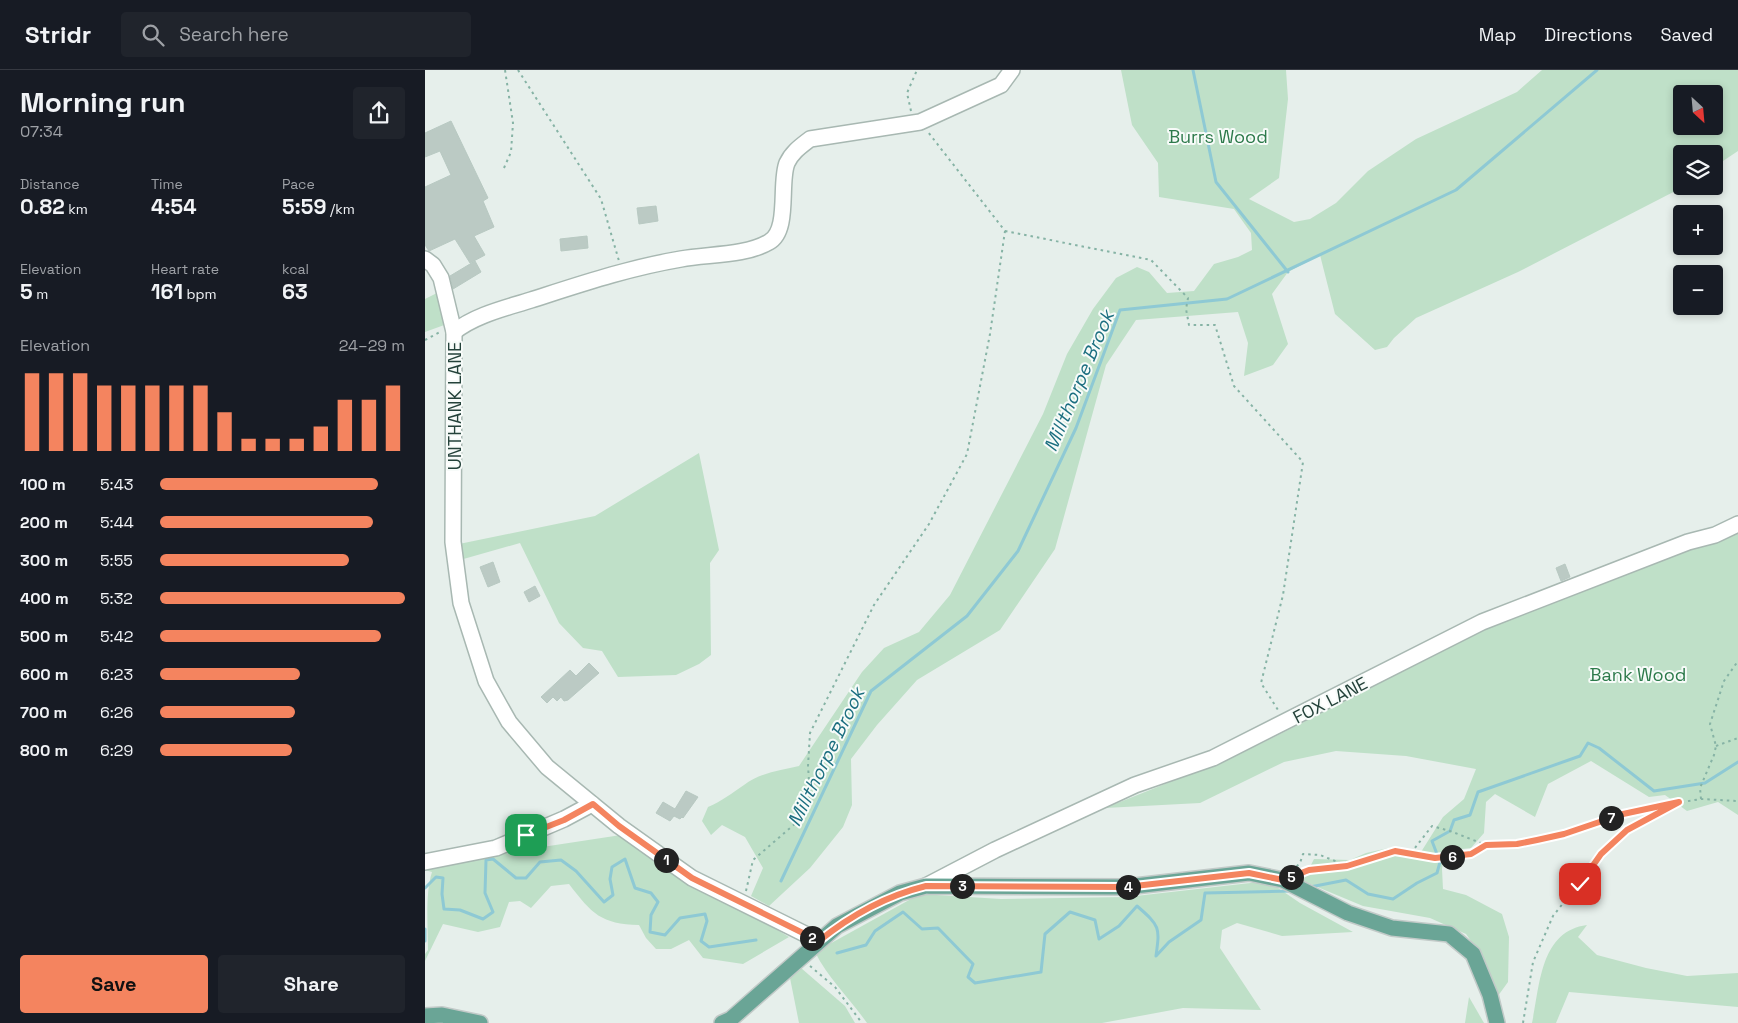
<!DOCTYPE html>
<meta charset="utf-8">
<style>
body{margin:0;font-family:"Space Grotesk",sans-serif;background:#20242c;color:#f1f3f6;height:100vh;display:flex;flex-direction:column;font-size:19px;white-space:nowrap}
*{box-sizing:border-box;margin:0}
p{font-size:16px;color:#9ea1a6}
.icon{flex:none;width:28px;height:28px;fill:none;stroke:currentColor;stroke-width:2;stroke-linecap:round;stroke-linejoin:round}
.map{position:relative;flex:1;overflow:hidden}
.panel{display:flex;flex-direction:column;background:#171b24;width:425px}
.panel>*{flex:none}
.needle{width:32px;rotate:154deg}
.buttons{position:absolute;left:1248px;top:15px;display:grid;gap:10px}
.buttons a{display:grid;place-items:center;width:50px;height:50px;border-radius:5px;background:#171b24;box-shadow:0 2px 8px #0003;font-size:25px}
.pin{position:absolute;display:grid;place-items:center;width:42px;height:42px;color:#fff;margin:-21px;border-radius:10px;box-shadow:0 2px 8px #0006}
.km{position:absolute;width:25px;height:25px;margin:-12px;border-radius:50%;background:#222;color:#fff;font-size:14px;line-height:25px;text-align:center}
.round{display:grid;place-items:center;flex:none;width:52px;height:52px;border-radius:5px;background:#20242c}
.headline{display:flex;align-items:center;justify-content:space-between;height:85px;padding:0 20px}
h1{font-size:28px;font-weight:800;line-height:38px}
.figures{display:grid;grid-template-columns:repeat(3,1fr);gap:8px;height:85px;padding:5px 20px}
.figures div{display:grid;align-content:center}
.figures b{font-size:21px;font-weight:800}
.figures small{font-size:14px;font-weight:400}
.figures p{font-size:14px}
.chart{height:140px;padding:10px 20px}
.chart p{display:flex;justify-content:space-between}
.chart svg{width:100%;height:90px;margin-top:5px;stroke:#f4845f;stroke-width:6}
.action{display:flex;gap:10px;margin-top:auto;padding:10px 20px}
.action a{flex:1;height:58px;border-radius:5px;background:#f4845f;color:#111;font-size:20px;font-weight:800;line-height:58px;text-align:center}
.action a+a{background:#20242c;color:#f1f3f6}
ul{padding:0 20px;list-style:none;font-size:16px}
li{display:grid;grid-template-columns:80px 60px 1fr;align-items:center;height:38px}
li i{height:12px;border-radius:6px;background:#f4845f}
header{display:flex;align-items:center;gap:30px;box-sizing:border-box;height:70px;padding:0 25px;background:#171b24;border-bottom:1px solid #363941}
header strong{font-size:24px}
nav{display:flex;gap:28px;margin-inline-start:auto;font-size:18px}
.search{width:350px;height:45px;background:#20242c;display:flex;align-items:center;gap:12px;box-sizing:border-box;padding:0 18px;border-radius:5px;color:#9ea1a6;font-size:19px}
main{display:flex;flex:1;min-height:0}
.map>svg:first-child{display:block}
.green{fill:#bfe0c8;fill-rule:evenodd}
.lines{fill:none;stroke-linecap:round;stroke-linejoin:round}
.stream{stroke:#8ec9d4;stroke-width:3}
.building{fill:#bbcac4;stroke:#b8c9c2}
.minor-casing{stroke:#a8b8b2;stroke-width:18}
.major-casing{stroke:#c2cac8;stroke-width:18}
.path{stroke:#86b3a5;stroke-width:2;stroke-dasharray:2.5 4;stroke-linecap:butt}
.minor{stroke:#fff;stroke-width:15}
.major{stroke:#6aa596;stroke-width:15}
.route-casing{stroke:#fff;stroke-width:10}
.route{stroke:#f4845f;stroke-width:6}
.labels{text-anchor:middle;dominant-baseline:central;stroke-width:4;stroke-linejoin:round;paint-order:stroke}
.park-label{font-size:18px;fill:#2d7a4b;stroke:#f7fbf9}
.street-label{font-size:18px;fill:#24423a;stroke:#f7fbf9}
.water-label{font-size:19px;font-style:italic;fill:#1c6f80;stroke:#f7fbf9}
</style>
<header>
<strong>Stridr</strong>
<div class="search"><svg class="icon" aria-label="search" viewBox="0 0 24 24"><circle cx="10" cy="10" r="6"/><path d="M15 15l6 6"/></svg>Search here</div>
<nav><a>Map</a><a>Directions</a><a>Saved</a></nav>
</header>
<main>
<section class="panel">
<div class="headline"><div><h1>Morning run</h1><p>07:34</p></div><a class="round"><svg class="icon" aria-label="share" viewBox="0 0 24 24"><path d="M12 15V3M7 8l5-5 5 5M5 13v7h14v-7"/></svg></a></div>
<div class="figures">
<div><p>Distance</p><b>0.82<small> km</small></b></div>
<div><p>Time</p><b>4:54</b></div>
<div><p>Pace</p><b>5:59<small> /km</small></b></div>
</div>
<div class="figures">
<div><p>Elevation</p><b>5<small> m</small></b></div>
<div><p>Heart rate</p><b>161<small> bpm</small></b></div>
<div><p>kcal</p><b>63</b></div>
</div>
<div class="chart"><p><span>Elevation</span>24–29 m</p>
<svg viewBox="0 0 160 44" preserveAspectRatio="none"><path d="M5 44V6M15 44V6M25 44V6M35 44V12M45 44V12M55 44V12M65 44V12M75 44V12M85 44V25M95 44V38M105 44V38M115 44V38M125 44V32M135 44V19M145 44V19M155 44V12"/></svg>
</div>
<ul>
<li><b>100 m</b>5:43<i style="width:89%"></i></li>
<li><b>200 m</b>5:44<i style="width:87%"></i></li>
<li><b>300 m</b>5:55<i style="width:77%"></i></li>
<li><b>400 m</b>5:32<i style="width:100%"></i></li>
<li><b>500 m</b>5:42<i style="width:90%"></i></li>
<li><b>600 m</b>6:23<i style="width:57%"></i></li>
<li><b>700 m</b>6:26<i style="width:55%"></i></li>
<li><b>800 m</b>6:29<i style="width:54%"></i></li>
</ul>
<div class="action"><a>Save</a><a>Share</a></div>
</section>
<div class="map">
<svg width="1313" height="953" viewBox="0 0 1313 953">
<rect width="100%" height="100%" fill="#e6efeb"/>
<g class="green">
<path d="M696 0H861L863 29 854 108 824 129 869 152 885 149 911 133 943 101 991 69 1092 22 1117 0H1313V81L1289 97V84H1256V116H1260L1093 202 991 248 969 268 962 277 950 280 910 244 895 185 863 202 847 224 863 274 848 295 819 306 823 273 813 242 711 250 681 295 630 479 575 560 492 610 452 655 426 689 427 735 418 757 385 798 344 836 326 826 338 798 320 767 297 755 286 765 277 751 283 737C297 731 307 723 319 715 334 703 356 700 374 696L437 602 459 578 494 562 525 525 618 344 642 284 668 239 691 208 712 197 724 202 742 223 769 221 789 194 813 187 827 180 826 163 809 139 734 127 733 93 707 55ZM1256 24H1289V56H1256Z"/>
<polygon points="12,223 22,254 0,262 0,229"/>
<polygon points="274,383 294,480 285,493 286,585 274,594 251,605 193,607 177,581 158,578 134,553 95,473 35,490 34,474 170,446"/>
<polygon points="1313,462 1313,745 1293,732 1262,741 1240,725 1224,727 1166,691 1123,714 1110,747 1070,724 1061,732 1059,763 1046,778 1020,781 1017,799 1018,819 1041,825 1077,844 1084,867 1083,912 1070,930 1059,889 1041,864 1005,848 938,836 878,811 889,789 925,790 941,783 968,777 996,782 1018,747 1039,729 1051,699 981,686 911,681 859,692 775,733 680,738 770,702 835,674 879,652 905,634 1064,557 1262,479"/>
<path d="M196 765 364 867 318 894 278 888 264 870 246 879H231L221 868 214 855C176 854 167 844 144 814L126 816 106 838 95 831 84 832 75 857 53 862 18 854 0 891V884L3 880C3 856 0 824 7 802L0 800V795Z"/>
<path d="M843 811 875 833 928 862 857 866 812 853 797 860 795 878 836 940 758 938 677 953H442C425 929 403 908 390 882L495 824 576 829 702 827Z"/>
<path d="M1162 855 1153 867 1172 885 1221 898 1262 906 1313 903V937L1144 922 1131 953H1107C1115 916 1115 861 1162 855Z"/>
<polygon points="376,898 420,936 430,953 374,953 365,908"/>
<polygon points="1044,927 1059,953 1040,953"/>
</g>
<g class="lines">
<g class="stream">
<polyline points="768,0 791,112 863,202"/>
<polyline points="356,811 446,621 542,546 593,481 651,358 695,240 802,229 1031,120 1172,0"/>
<polyline points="885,817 921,810 943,824 968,829 992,813 1012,803 1015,792 1007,771 1025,761 1029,750 1045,745 1053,722 1155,686 1163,673 1174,678 1229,721 1280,713 1313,692"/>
<polyline points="0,818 11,807 18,808 17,824 19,839 35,840 58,849 68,842 60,823 61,790 68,789 91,808 101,808 115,792 136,790 151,801 179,832 188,825 185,809 187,797 200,789 210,818 226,823 233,832 226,845 225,862 240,865 255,848 280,844 282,851 276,871 284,877 331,870"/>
<polyline points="0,859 0,871"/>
<path d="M412 883 441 875 450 861 478 842 497 859 513 858 548 894 543 907 550 913 616 902 620 864 645 842 670 850 674 869 694 856 712 836C735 856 735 857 731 886L744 872 776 850 780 823 867 821"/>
</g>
</g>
<g class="building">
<polygon points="26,51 63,128 58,131 69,157 49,166 60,185 45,193 30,169 4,181 0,175 0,117 26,105 15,81 0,87 0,63"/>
<polygon points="231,136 233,151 214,154 212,138"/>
<polygon points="162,166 163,178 136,181 135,169"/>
<polygon points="50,191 56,202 28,219 25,206"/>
<polygon points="68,492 75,512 63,517 55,497"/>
<polygon points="1140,494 1145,507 1136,511 1131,498"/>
<polygon points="110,516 115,526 104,532 99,522"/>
<polygon points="164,593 174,603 143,630 139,631 136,627 132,631 128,627 122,633 116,627 145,600 151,606"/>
<polygon points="261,721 273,727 258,748 257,747 255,749 249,746 245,751 231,743 238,732 250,739"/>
</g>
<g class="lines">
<g class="minor-casing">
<g id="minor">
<polyline points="0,189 8,195 16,208 29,262 28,472 36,533 61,611 84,652 122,697 194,756 267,808 394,871"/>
<path d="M29 262C50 245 81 238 106 230 156 214 203 198 256 189 283 184 320 186 344 172 365 161 354 112 362 93 367 82 376 76 385 69L495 52 576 15 587 0"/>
<polyline points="0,792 71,778 139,749 167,734"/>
<polyline points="501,816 570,780 710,715 788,688 1057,552 1263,472 1290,465 1313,454"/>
</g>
</g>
<g class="major-casing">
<g id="major">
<polyline points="0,946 17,945 55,953"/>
<polyline points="297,953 306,949 412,856 475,823 501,816 701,817 824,803 858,810 923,843 967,858 1024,864 1048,884 1065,925 1072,953"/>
</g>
</g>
<g class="path">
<polyline points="93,0 176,129 194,191"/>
<polyline points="486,41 482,23 492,0"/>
<polyline points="79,98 86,82 88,53 80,0"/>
<polyline points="580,161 726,190 763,228 761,239 764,255 790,255 809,316 878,392 858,525 836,613 853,640"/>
<polyline points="0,270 15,262"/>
<polyline points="1291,676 1313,668"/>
<polyline points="1276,729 1275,718 1289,685 1291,676 1285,654 1299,611 1313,591"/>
<polyline points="986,783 1007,756 1025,761 1061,775 1092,773 1139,764 1221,738 1276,729 1313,731"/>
<polyline points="867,801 875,793 878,784 895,785 920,795"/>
<polyline points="876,803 884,800 922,796 970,781 1010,788 1046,784 1061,775"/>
<polyline points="321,821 328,790 379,746 385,725 383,696 385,663 449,535 504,454 542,384 565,264 580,161 503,62"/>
<polyline points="385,896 410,917 437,953"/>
<polyline points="1098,953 1108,892 1128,846 1177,784 1202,759 1252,733"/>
</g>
<use href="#minor" class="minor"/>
<use href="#major" class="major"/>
</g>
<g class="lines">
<g class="route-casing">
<path id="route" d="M101 765 139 750 168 734 194 756 267 808 394 871C426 845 461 826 501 816L701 817 824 803 858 810 884 800 922 796 970 781 1010 788 1046 784 1061 775 1092 774 1112 770 1139 764 1198 744 1254 732 1202 760 1176 784 1155 814"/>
</g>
<use href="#route" class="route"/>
</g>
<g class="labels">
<g class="park-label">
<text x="793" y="66">Burrs Wood</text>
<text x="1213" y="604">Bank Wood</text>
</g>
<g class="street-label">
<text transform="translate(29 336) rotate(-90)">UNTHANK LANE</text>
<text transform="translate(905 630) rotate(-27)">FOX LANE</text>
</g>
<g class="water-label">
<text transform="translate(654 311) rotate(-67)">Millthorpe Brook</text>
<text transform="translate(401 687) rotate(-64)">Millthorpe Brook</text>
</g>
</g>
</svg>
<div class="buttons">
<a><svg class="needle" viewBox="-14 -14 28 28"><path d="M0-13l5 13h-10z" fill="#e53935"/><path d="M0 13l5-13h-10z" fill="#9ea1a6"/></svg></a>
<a><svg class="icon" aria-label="layers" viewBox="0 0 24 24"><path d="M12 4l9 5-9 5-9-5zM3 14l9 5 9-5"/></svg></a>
<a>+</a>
<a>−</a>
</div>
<div class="pin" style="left:101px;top:765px;background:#1e9e55"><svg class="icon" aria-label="arrive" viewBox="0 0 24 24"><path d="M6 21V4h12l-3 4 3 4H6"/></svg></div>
<div class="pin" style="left:1155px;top:814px;background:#d93025"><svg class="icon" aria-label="check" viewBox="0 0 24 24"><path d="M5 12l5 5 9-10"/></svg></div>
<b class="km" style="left:241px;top:790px">1</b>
<b class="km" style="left:387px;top:868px">2</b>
<b class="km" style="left:537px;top:816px">3</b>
<b class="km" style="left:703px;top:817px">4</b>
<b class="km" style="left:866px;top:807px">5</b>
<b class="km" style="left:1027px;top:787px">6</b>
<b class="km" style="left:1186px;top:748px">7</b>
</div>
</main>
